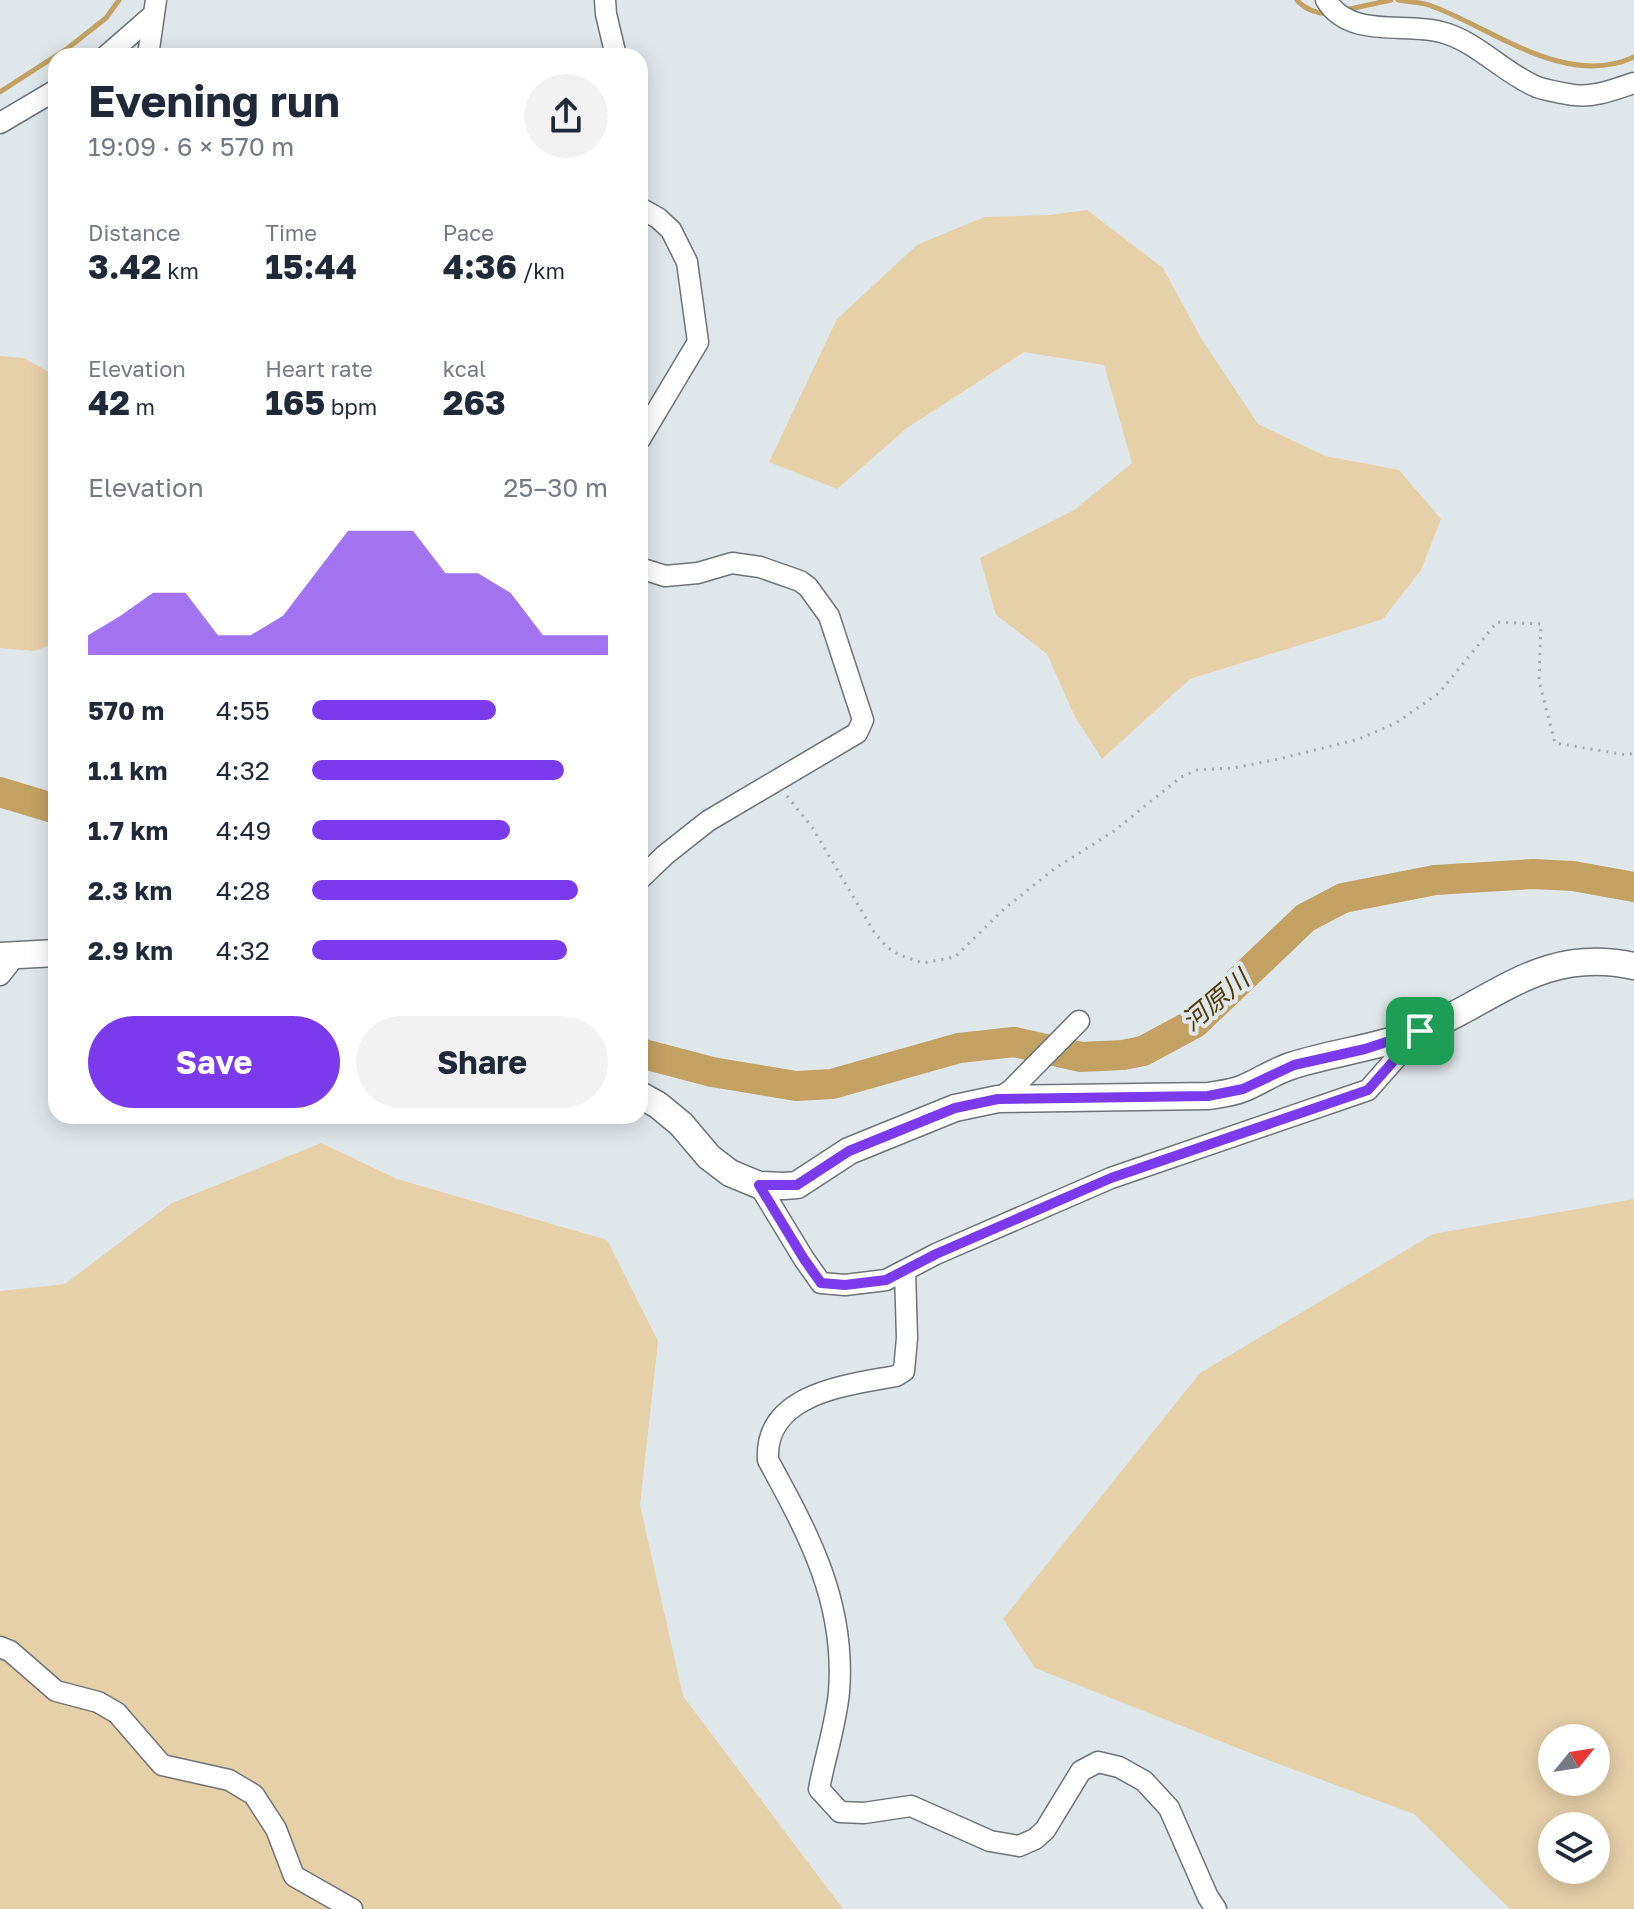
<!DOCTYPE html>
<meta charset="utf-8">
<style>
body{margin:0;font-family:"Golos Text","Noto Sans JP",sans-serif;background:#f2f2f3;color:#1f2937;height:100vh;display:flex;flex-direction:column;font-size:30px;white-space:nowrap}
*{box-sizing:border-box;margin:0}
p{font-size:26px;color:#747a83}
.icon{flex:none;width:44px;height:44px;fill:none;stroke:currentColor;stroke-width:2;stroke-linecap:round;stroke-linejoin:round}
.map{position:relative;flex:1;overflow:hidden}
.sheet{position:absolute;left:48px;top:48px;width:600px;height:1076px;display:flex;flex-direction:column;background:#fff;border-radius:24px;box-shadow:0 4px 20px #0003}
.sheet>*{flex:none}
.needle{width:52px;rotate:60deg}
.buttons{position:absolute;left:1538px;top:1724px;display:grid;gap:16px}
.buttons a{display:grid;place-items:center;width:72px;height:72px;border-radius:50%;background:#fff;box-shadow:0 4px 20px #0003;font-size:40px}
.pin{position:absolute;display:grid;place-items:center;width:68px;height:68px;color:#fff;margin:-34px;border-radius:16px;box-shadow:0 4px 12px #0006}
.round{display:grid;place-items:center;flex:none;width:84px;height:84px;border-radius:42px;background:#f2f2f3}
.summary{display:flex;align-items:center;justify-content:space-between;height:136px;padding:0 40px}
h1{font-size:44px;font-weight:700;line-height:60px}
.metrics{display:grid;grid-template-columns:repeat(3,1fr);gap:12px;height:136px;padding:8px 40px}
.metrics div{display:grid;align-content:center}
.metrics b{font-size:34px;font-weight:700}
.metrics small{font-size:22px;font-weight:400}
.metrics p{font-size:22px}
.chart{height:224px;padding:16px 40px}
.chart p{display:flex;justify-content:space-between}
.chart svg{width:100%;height:144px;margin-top:8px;fill:#7c3aed;opacity:.7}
.action{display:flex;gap:16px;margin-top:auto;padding:16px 40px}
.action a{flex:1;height:92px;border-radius:48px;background:#7c3aed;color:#fff;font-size:32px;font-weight:700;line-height:92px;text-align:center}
.action a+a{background:#f2f2f3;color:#1f2937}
ul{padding:0 40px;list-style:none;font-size:26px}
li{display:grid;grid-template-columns:128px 96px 1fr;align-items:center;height:60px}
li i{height:20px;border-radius:10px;background:#7c3aed}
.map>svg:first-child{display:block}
.green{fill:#e6d0a8;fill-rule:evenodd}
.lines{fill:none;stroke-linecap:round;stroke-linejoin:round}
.stream{stroke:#c2a163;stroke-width:5}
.river{stroke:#c2a163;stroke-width:30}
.minor-casing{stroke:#6d7377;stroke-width:23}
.secondary-casing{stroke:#6d7377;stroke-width:29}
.path{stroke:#a5abae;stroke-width:3;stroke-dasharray:2 6;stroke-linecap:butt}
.minor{stroke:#fff;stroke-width:20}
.secondary{stroke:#fff;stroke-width:26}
.route-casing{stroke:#fff;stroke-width:16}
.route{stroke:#7c3aed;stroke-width:10}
.labels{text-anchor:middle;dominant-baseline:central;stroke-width:8;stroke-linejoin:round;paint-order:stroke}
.water-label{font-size:26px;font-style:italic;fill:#503a05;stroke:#e0e7eb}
</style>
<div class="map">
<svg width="1634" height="1909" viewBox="0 0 1634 1909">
<rect width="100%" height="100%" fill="#e0e7eb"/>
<g class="green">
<polygon points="1087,210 1163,268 1201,338 1258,424 1325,456 1399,470 1441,519 1421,570 1383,619 1190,679 1102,759 1075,717 1047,654 996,615 980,558 1074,510 1132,463 1104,365 1024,352 907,428 837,489 769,462 837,319 917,245 984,217 1049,215"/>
<polygon points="0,356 24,358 56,376 56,643 34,651 0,648"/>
<polygon points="321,1143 397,1179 607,1240 658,1341 640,1505 683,1696 843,1909 0,1909 0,1291 65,1284 172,1203"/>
<path d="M1634 1199V1909H1510L1414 1814 1265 1759 1035 1668 1003 1619 1200 1373 1433 1234ZM1596 1738V1782H1552V1738ZM1596 1826V1870H1552V1826Z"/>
</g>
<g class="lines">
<g class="stream">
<path d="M1297 0C1304 9 1317 13 1328 14"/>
<path d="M1398 0C1408 2 1419 2 1429 5 1491 27 1565 89 1634 57"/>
<polyline points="1345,10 1391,0"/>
<polyline points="0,92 68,48 106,18 119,0"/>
</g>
<g class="river">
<polyline points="0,792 56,809"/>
<polyline points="640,1053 712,1072 796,1086 832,1084 959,1048 1014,1042 1081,1057 1123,1055 1143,1051 1195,1023 1305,918 1343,898 1435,880 1533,874 1573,876 1634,887"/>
</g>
<g class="minor-casing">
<g id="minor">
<polyline points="605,0 606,14 616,56"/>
<path d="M1326 0C1350 39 1404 22 1441 32 1477 41 1503 73 1537 87 1548 91 1562 93 1574 95 1594 98 1615 89 1634 83"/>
<polyline points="106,56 153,15"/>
<polyline points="148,56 156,0"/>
<polyline points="0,123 56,90"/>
<polyline points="640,208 658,218 671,230 687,262 698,342 640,439"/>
<polyline points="640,568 665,576 698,573 732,563 760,567 800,581 808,587 829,616 863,720 857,733 708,821 665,855 640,879"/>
<polyline points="0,975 16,955"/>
<polyline points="998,1099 1011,1090 1079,1021"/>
<polyline points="759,1185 804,1259 821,1283 845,1285 886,1280 936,1254 1111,1178 1368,1090 1420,1031"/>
<path d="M905 1271 907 1338 904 1371 896 1376C848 1385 764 1393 768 1460 809 1535 846 1603 839 1692 836 1724 825 1757 819 1789L840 1812 864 1813 911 1806 990 1841 1019 1846 1035 1839 1045 1830 1081 1771 1098 1762 1119 1767 1144 1781 1169 1808 1208 1897 1216 1909"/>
<polyline points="0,1647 10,1651 56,1691 98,1702 117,1713 162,1765 229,1780 254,1795 276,1829 294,1876 352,1909"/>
</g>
</g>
<g class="secondary-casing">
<g id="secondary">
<polyline points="0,956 56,953"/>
<path d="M640 1095 658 1105 681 1124 709 1157 730 1173 759 1185 784 1186 797 1185 849 1151 955 1108 998 1099 1208 1096C1220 1094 1233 1093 1244 1088 1261 1081 1276 1070 1294 1065 1335 1052 1377 1048 1418 1032 1495 1001 1541 946 1634 966"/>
</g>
</g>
<polyline class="path" points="787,796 812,827 874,932 887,947 899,955 923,963 955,957 1004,909 1054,869 1114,831 1181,777 1197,770 1233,768 1279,759 1359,739 1396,723 1439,693 1497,622 1541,624 1539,681 1555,743 1627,755 1634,753"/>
<use href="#minor" class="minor"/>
<use href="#secondary" class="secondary"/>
</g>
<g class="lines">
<g class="route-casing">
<polygon id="route" points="1420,1031 1368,1090 1111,1178 936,1254 886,1280 845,1285 821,1283 804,1259 759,1185 797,1185 849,1151 955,1108 998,1099 1208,1096 1243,1089 1294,1065 1365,1049"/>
</g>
<use href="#route" class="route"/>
</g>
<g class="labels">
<g class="water-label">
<text transform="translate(1215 1000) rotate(-40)">河原川</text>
</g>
</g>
</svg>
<div class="buttons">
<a><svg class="needle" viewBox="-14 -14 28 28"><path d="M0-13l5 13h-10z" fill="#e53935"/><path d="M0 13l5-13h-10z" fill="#747a83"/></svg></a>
<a><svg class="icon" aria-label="layers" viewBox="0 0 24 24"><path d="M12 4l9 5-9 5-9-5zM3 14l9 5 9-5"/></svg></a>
</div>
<div class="pin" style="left:1420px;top:1031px;background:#1e9e55"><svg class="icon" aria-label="arrive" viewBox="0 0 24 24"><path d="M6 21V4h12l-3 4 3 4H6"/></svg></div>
<section class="sheet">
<div class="summary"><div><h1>Evening run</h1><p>19:09 · 6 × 570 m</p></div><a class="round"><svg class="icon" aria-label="share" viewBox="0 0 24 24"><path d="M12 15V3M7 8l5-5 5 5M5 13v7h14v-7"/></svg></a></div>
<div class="metrics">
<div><p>Distance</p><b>3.42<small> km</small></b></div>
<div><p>Time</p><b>15:44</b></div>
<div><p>Pace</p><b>4:36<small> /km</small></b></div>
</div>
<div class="metrics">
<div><p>Elevation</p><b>42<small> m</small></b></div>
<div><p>Heart rate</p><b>165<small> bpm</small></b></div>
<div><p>kcal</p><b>263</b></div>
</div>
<div class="chart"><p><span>Elevation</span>25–30 m</p>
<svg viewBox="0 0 160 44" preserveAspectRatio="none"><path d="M0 44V38L10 32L20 25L30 25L40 38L50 38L60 32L70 19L80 6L90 6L100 6L110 19L120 19L130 25L140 38L150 38L160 38V44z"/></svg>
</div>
<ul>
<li><b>570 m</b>4:55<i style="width:62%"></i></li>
<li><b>1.1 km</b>4:32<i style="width:85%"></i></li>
<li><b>1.7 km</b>4:49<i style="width:67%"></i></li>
<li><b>2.3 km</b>4:28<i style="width:90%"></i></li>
<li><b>2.9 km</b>4:32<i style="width:86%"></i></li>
</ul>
<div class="action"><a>Save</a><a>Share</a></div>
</section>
</div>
